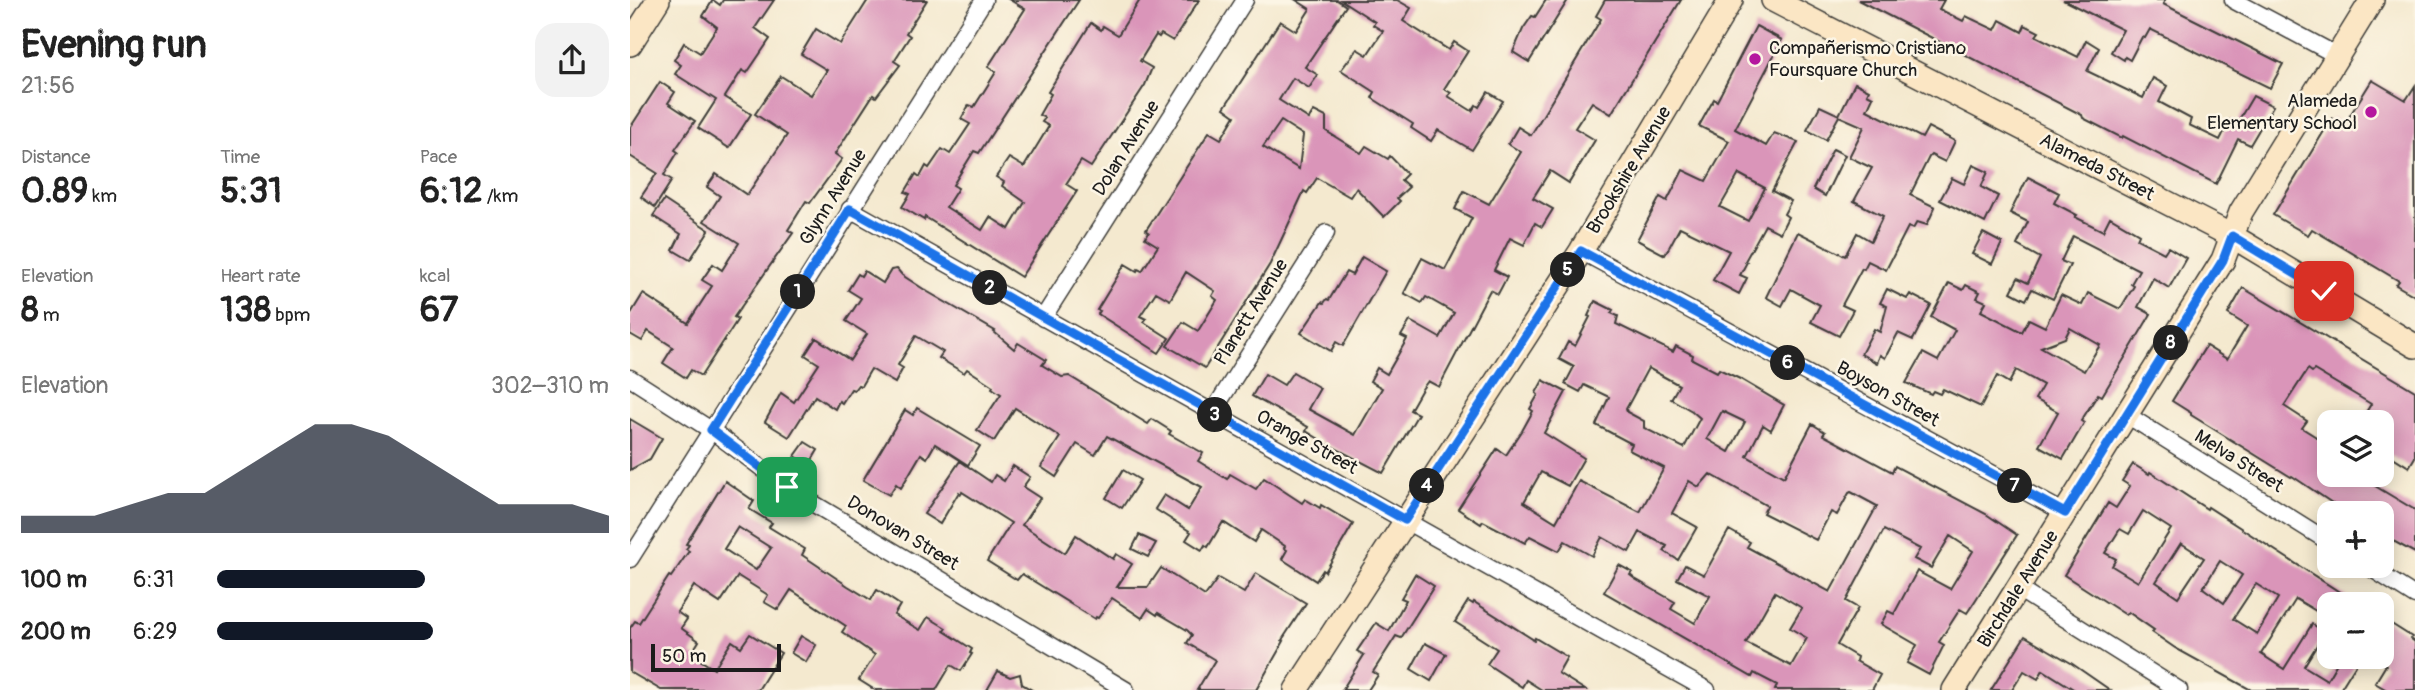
<!DOCTYPE html>
<meta charset="utf-8">
<style>
body{margin:0;font-family:Pangolin,sans-serif;background:#f2f2f2;color:#222;height:100vh;display:flex;flex-direction:column;font-size:26px;white-space:nowrap}
*{box-sizing:border-box;margin:0}
p{font-size:23px;color:#767676}
.icon{flex:none;width:38px;height:38px;fill:none;stroke:currentColor;stroke-width:2;stroke-linecap:round;stroke-linejoin:round}
.map{position:relative;flex:1;overflow:hidden}
.panel{display:flex;flex-direction:column;background:#fff;width:630px}
.panel>*{flex:none}
.fabs{position:absolute;left:1687px;top:410px;display:grid;gap:14px}
.fabs a{display:grid;place-items:center;width:77px;height:77px;border-radius:14px;background:#fff;box-shadow:0 4px 18px #0003;font-size:35px}
.scale{position:absolute;left:21px;bottom:18px;width:130px;box-sizing:border-box;padding-left:7px;border:4px solid #1c1c1c;border-top:0;font-size:19px;line-height:24px;white-space:nowrap;color:#1c1c1c;-webkit-text-stroke:5px #fcf5e5;paint-order:stroke}
.pin{position:absolute;display:grid;place-items:center;width:60px;height:60px;color:#fff;margin:-30px;border-radius:14px;box-shadow:0 4px 10px #0006}
.km{position:absolute;width:35px;height:35px;margin:-18px;border-radius:50%;background:#222;color:#fff;font-size:19px;line-height:35px;text-align:center}
.round{display:grid;place-items:center;flex:none;width:74px;height:74px;border-radius:21px;background:#f2f2f2}
.overview{display:flex;align-items:center;justify-content:space-between;height:119px;padding:0 21px}
h1{font-size:38px;font-weight:800;line-height:52px}
.figures{display:grid;grid-template-columns:repeat(3,1fr);gap:10px;height:119px;padding:7px 21px}
.figures div{display:grid;align-content:center}
.figures b{font-size:35px;font-weight:800}
.figures small{font-size:19px;font-weight:400}
.figures p{font-size:19px}
.chart{height:196px;padding:14px 21px}
.chart p{display:flex;justify-content:space-between}
.chart svg{width:100%;height:126px;margin-top:7px;fill:#111827;opacity:.7}
ul{padding:0 21px;list-style:none;font-size:23px}
li{display:grid;grid-template-columns:112px 84px 1fr;align-items:center;height:52px}
li i{height:18px;border-radius:9px;background:#111827}
main{display:flex;flex:1;min-height:0}
.map>svg:first-child{display:block}
.building{fill:#da95b9;fill-rule:evenodd}
.lines{fill:none;stroke-linecap:round;stroke-linejoin:round}
.street-casing{stroke:#3c3b37;stroke-width:19}
.secondary-casing{stroke:#3c3b37;stroke-width:26}
.street{stroke:#fff;stroke-width:16}
.secondary{stroke:#fbe6c4;stroke-width:23}
.route-casing{stroke:#fff;stroke-width:14}
.route{stroke:#1a73e8;stroke-width:9}
.poi-dot{fill:#b5179e;stroke:#fcf5e5;stroke-width:2.5}
.labels{text-anchor:middle;dominant-baseline:central;stroke-width:5;stroke-linejoin:round;paint-order:stroke}
.poi-label{font-size:19px;fill:#1c1c1c;stroke:#fcf5e5;text-anchor:start}
.street-label{font-size:19px;fill:#1c1c1c;stroke:#fcf5e5}
</style>
<main>
<section class="panel">
<div class="overview"><div><h1>Evening run</h1><p>21:56</p></div><a class="round"><svg class="icon" aria-label="share" viewBox="0 0 24 24"><path d="M12 15V3M7 8l5-5 5 5M5 13v7h14v-7"/></svg></a></div>
<div class="figures">
<div><p>Distance</p><b>0.89<small> km</small></b></div>
<div><p>Time</p><b>5:31</b></div>
<div><p>Pace</p><b>6:12<small> /km</small></b></div>
</div>
<div class="figures">
<div><p>Elevation</p><b>8<small> m</small></b></div>
<div><p>Heart rate</p><b>138<small> bpm</small></b></div>
<div><p>kcal</p><b>67</b></div>
</div>
<div class="chart"><p><span>Elevation</span>302–310 m</p>
<svg viewBox="0 0 160 44" preserveAspectRatio="none"><path d="M0 44V38L10 38L20 38L30 34L40 30L50 30L60 22L70 14L80 6L90 6L100 10L110 18L120 26L130 34L140 34L150 34L160 38V44z"/></svg>
</div>
<ul>
<li><b>100 m</b>6:31<i style="width:53%"></i></li>
<li><b>200 m</b>6:29<i style="width:55%"></i></li>
</ul>
</section>
<div class="map">
<svg width="1785" height="690" viewBox="0 0 1785 690">
<rect width="100%" height="100%" fill="#fcf5e5"/>
<filter id="ink" filterUnits="userSpaceOnUse"><feTurbulence type="fractalNoise" baseFrequency=".0143" numOctaves="2"/><feDisplacementMap in="SourceGraphic" scale="14" xChannelSelector="R" yChannelSelector="G"/><feConvolveMatrix kernelMatrix="1 2 1 2 8 2 1 2 1" color-interpolation-filters="sRGB"/></filter>
<filter id="wash" filterUnits="userSpaceOnUse"><feTurbulence type="fractalNoise" baseFrequency=".00686" numOctaves="4" result="noise"/><feDisplacementMap in="SourceGraphic" scale="28" xChannelSelector="R" yChannelSelector="G"/><feGaussianBlur stdDeviation="1.57" result="paint"/><feColorMatrix in="noise" values="0 0 0 0 0 0 0 0 0 0 0 0 0 0 0 0 0 1.4 0 .05"/><feComposite in="paint" operator="in"/></filter>
<g filter="url(#wash)">
<rect width="100%" height="100%" fill="#f4e9cf"/>
<g id="blocks">
<g class="building">
<polygon points="83,0 90,5 93,0 144,0 125,28 140,39 117,73 112,70 95,97 121,114 99,148 68,128 86,100 45,74 51,65 44,60 54,43 70,53 87,27 73,16"/>
<polygon points="238,0 297,0 276,33 280,36 264,61 270,65 246,97 243,95 205,154 212,159 180,203 176,201 158,230 163,233 104,317 108,319 71,376 61,370 56,378 33,363 43,347 18,331 12,341 0,334 0,315 13,294 58,323 82,286 72,280 83,264 92,270 109,243 74,221 90,196 77,187 86,174 117,195 157,135 125,114 151,76 181,95 197,70 171,54 186,29 210,44"/>
<polygon points="380,0 449,0 349,153 344,151 323,185 328,188 316,207 352,230 360,217 379,229 395,202 372,186 374,182 366,177 379,158 394,167 419,126 412,122 415,118 409,115 421,94 418,92 461,23 471,30 473,26 488,35 510,0 569,0 543,41 531,34 529,37 526,35 510,61 522,68 515,85 461,167 451,161 436,184 447,191 391,277 295,217 294,220 272,207 280,194 275,192 286,174 290,177 296,166 299,168 312,149 320,154 340,124 331,119 339,105 344,107 366,72 358,67 395,9"/>
<path d="M666 0H707L716 6 675 67 688 75 679 88 663 78 649 100 679 119 684 111 696 117V131L731 153 736 146 758 159 760 156 777 174 771 180 779 187 767 198 770 201 754 217 726 188 720 197 687 178 677 193 674 191 640 264 575 368 537 346 553 322 568 331 587 300 582 296 585 291 556 272 540 300 526 292 510 316 516 319 514 322 539 338 529 353 468 314 470 311 467 310 495 264 507 271 508 269 512 271 528 246 515 238 519 232 516 230 579 132 591 139 605 116 594 108 650 21 666 31 680 9ZM651 121 673 135 669 169 633 147Z"/>
<polygon points="711,0 767,0 781,8 773,21 819,50 824,42 838,51 814,89 821,93 818,96 842,111 846,105 849,107 858,92 873,101 842,150 808,130 801,141 781,128 783,124 742,98 745,92 711,70 727,49 737,55 753,31 743,25 745,22"/>
<polygon points="916,0 938,0 899,62 883,52 893,29 902,16 905,17"/>
<polygon points="975,0 1051,0 981,114 962,102 945,128 965,140 939,183 920,171 903,198 923,209 912,227 905,223 894,245 880,238 864,270 877,277 868,294 860,290 809,387 798,381 792,389 780,410 788,414 753,473 699,445 676,431 678,427 622,396 635,374 654,385 663,372 690,388 678,409 725,435 752,388 740,381 747,368 757,374 777,339 771,336 780,321 810,338 824,313 796,297 792,303 774,293 792,258 815,270 842,218 825,209 834,191 859,204 891,152 878,144 888,127 901,135 971,19 966,16"/>
<polygon points="1228,0 1314,0 1309,9 1333,21 1336,16 1365,30 1370,20 1392,32 1395,25 1409,32 1406,36 1448,57 1456,40 1469,48 1457,71 1513,98 1523,78 1537,86 1529,102 1561,119 1559,125 1590,140 1600,120 1607,123 1623,96 1643,106 1620,145 1608,139 1586,184 1493,136 1492,138 1453,118 1452,115"/>
<polygon points="1433,0 1535,0 1533,4 1653,64 1640,88 1520,29 1515,38 1512,37 1500,60 1495,57 1494,60 1481,52 1493,30"/>
<path d="M1126 26 1152 40 1105 129 1136 146 1144 133 1168 142 1142 191 1161 201 1154 214 1158 217 1150 233 1135 225 1115 261 1117 262 1110 275 1117 278 1109 294 1083 280 1099 251 1050 227 1035 255 1007 240 1030 197 1037 201 1053 170 1076 181 1099 141 1069 126 1084 99 1087 101ZM1109 174 1135 188 1118 221 1090 207Z"/>
<polygon points="1742,80 1776,100 1785,86 1785,296 1766,285 1769,281 1682,229 1678,235 1643,215 1702,118 1714,125"/>
<polygon points="30,82 45,92 38,103 65,121 45,150 48,152 34,175 42,180 25,207 11,197 27,173 0,156 0,128"/>
<polygon points="1225,83 1239,90 1237,94 1243,97 1237,110 1292,138 1298,127 1325,141 1315,162 1301,155 1299,157 1280,195 1305,207 1297,225 1287,222 1283,229 1278,227 1256,270 1238,261 1234,269 1232,268 1212,305 1223,310 1209,336 1181,322 1190,305 1161,289 1152,306 1136,297 1168,232 1215,256 1227,233 1241,241 1253,216 1224,201 1242,168 1219,157 1234,127 1209,116 1196,140 1177,130 1190,106 1209,115"/>
<polygon points="1203,149 1215,155 1195,196 1183,189"/>
<polygon points="1343,165 1358,172 1351,187 1368,196 1355,223 1310,200 1322,178 1334,184"/>
<path d="M1398 177 1429 193 1424 203 1447 215 1445 217 1473 231 1480 217 1509 234 1507 239 1534 253 1538 247 1556 258 1539 288 1523 278 1508 307 1521 314 1472 396 1468 394 1451 421 1454 423 1433 459 1409 446 1428 412 1405 399 1413 385 1386 370 1379 383 1367 376 1351 407 1313 389 1310 394 1303 391 1301 394 1276 383 1293 353 1308 361 1325 330 1301 317 1319 283 1333 290 1336 285 1350 292 1347 298 1356 302 1351 311 1392 332 1399 319 1415 327 1431 295 1452 305 1458 293 1490 309 1504 286 1501 284 1509 270 1443 236 1431 261 1440 265 1423 299 1402 289 1396 300 1381 292 1388 278 1398 283 1410 258 1387 245 1398 222 1380 213ZM1440 328 1470 345 1454 371 1411 347 1435 338Z"/>
<polygon points="34,200 79,230 60,260 43,250 51,234 23,216"/>
<polygon points="1353,233 1372,243 1362,264 1342,254"/>
<polygon points="732,257 756,271 713,346 706,342 701,351 671,333 692,302 694,303 697,299 699,300 716,272 722,275"/>
<polygon points="267,269 272,275 298,292 365,331 364,332 384,349 388,343 416,360 412,365 432,377 439,376 518,424 522,419 541,431 539,434 573,453 568,461 597,479 600,474 626,489 634,478 672,503 675,499 690,508 691,505 723,524 695,572 693,570 686,581 652,559 657,550 654,548 655,546 631,530 624,542 593,522 578,547 575,545 572,550 556,540 561,532 525,509 534,495 558,510 572,487 477,436 465,455 447,444 426,477 411,467 430,437 385,408 364,441 347,430 371,394 362,388 363,386 337,369 334,373 309,358 313,352 286,336 268,365 273,368 265,383 241,369 231,386 228,385 224,390 221,389 212,403 209,401 205,409 185,396 159,437 135,422 151,393 164,402 189,364 175,355 186,338 220,360 237,334 216,321 231,298 218,290 228,274 231,276 234,271 253,283 261,270"/>
<polygon points="1613,288 1785,391 1785,457 1779,467 1752,450 1752,422 1730,422 1741,404 1684,370 1682,372 1678,369 1654,406 1677,421 1672,428 1699,445 1699,474 1745,474 1740,483 1785,510 1785,553 1752,535 1752,513 1717,513 1662,476 1661,477 1561,415 1561,413 1542,401 1576,346 1597,359 1617,326 1598,314"/>
<polygon points="1257,289 1277,299 1280,294 1301,305 1283,340 1268,333 1255,358 1250,355 1247,363 1231,354 1244,329 1250,332 1257,306 1250,303"/>
<path d="M965 301 983 310 981 313 988 316 986 324 1043 352 1046 346 1063 355 1062 359 1087 372 1089 369 1110 379 1154 405 1141 430 1133 425 1117 456 1154 477 1182 424 1195 432 1193 435 1262 472 1265 466 1356 514 1387 535 1343 604 1337 613 1330 609 1309 642 1314 645 1299 675 1277 663 1287 645 1251 624 1258 611 1264 614 1287 571 1320 589 1343 551 1320 536 1301 568 1284 559 1290 549 1254 530 1216 601 1228 608 1207 645 1227 657 1226 661 1250 675 1242 690H1145L1147 685 1124 673 1122 677 974 592 989 565 1002 572 1000 575 1005 579 1045 602 1041 609 1065 623 1080 596 1047 579 1055 565 1074 575 1099 530 1120 542 1117 547 1200 592 1247 506 1221 492 1219 493 1207 515 1201 512 1186 540 1133 513 1137 506 1080 474 1069 487 1059 481 1042 513 1067 527 1048 560 1034 551 1037 546 1010 532 999 552 972 537 962 556 935 541 929 551 900 536 895 543 853 521 851 524 828 509 867 449 876 455 892 431 903 411 900 409 908 395 906 393 913 380 936 392 914 433 954 458 938 486 911 472 894 502 926 522 949 481 1010 512 1034 468 999 450 1002 444 966 425 979 397 954 385 950 392 935 384 944 367 929 359 938 342 945 346 960 317 958 316ZM1018 368 1049 385 1041 399 1062 411 1070 418 1054 448 1014 428V421L997 412 996 409ZM1092 411 1115 422 1099 452 1077 439ZM1145 592 1172 608 1160 628 1177 638 1161 666 1116 643Z"/>
<polygon points="287,408 350,446 338,465 305,444 297,458 291,454 271,488 266,484 259,495 233,480 275,410 283,415"/>
<polygon points="0,419 32,438 20,459 0,470"/>
<polygon points="175,442 188,450 179,465 165,456"/>
<polygon points="330,461 361,482 365,475 374,481 383,466 400,477 393,487 410,498 392,525 435,553 446,535 483,559 486,554 502,564 487,587 518,587 531,568 575,596 588,578 614,593 626,573 676,603 652,640 654,641 626,690 567,690 585,660 557,643 562,635 557,630 528,613 527,615 518,609 512,618 482,598 468,618 466,617 465,619 392,574 387,580 357,561 381,523 332,492 331,494 329,492 310,524 294,514"/>
<path d="M1503 464 1519 474 1520 472 1577 509 1578 507 1728 604H1699V611L1696 617 1666 599 1631 654 1654 669 1682 624 1695 632 1674 666 1697 680 1711 656H1731L1711 688 1713 690H1621L1545 648 1522 632 1524 630 1498 612 1496 615 1434 575 1478 503 1486 508 1500 486 1492 481ZM1513 511 1541 529 1508 582 1482 566 1486 559 1475 553 1490 529 1499 534ZM1551 543 1574 558 1548 597 1526 582ZM1590 561 1612 575 1594 603 1573 588ZM1626 584 1648 598 1627 634 1603 619Z"/>
<polygon points="493,470 510,480 492,508 476,498"/>
<path d="M95 481 124 501 119 509 142 523 139 527 175 549 172 555 218 586 241 600 247 590 270 605 264 615 290 630 298 617 316 628 314 631 342 649 340 653 342 654 331 671 321 665 306 690H245L229 680 245 655 212 632 216 626 161 590 148 610 134 602 138 595 108 576 90 603 64 586 47 612 57 619 51 628 69 641 61 654 84 669 102 641 111 647 120 634 151 653 128 690H31L0 672V628L5 621 9 623 39 576 41 577 59 551 56 549 59 545 56 544ZM108 527 141 548 126 570 94 549Z"/>
<polygon points="509,535 526,543 518,557 502,549"/>
<polygon points="785,574 804,586 771,638 766,636 743,672 748,675 738,690 712,690 734,655 727,651 746,623 759,631 776,600 771,598"/>
<polygon points="838,601 843,604 844,602 904,640 905,638 937,657 928,673 955,690 912,690 896,680 892,687 857,664 867,649 825,622"/>
<polygon points="1752,618 1782,637 1781,639 1785,642 1785,690 1757,690 1745,683 1756,665 1752,663"/>
<polygon points="171,636 186,645 176,662 161,653"/>
<polygon points="1395,636 1441,663 1480,690 1445,690 1413,670 1408,679 1394,671 1382,690 1361,690"/>
<polygon points="795,643 816,654 801,681 781,669"/>
<polygon points="368,671 380,677 390,674 392,684 402,690 357,690"/>
</g>
</g>
</g>
<g filter="url(#ink)">
<use href="#blocks" fill-opacity="0" stroke="#3c3b37" stroke-width="2"/>
<g class="lines">
<g class="street-casing">
<g id="street">
<polyline points="1603,0 1706,55"/>
<polyline points="220,209 1077,690"/>
<polyline points="951,251 1435,513"/>
<polyline points="413,318 615,0"/>
<polyline points="0,378 81,430 164,492 496,690"/>
<polyline points="582,413 696,233"/>
<polyline points="1497,415 1699,542"/>
<polyline points="0,559 354,0"/>
<polyline points="1736,565 1785,596"/>
<polyline points="1388,589 1549,690"/>
</g>
</g>
<g class="secondary-casing">
<g id="secondary">
<polyline points="1143,0 1602,236 1785,346"/>
<polyline points="0,44 28,0"/>
<polyline points="666,690 951,251 1101,0"/>
<polyline points="1324,690 1593,260 1611,212 1742,0"/>
</g>
</g>
<use href="#street" class="street"/>
<use href="#secondary" class="secondary"/>
</g>
</g>
<g class="lines" filter="url(#ink)">
<g class="route-casing">
<polyline id="route" points="157,487 81,430 220,209 775,520 951,251 1435,513 1593,260 1602,236 1694,291"/>
</g>
<use href="#route" class="route"/>
</g>
<g class="poi-dot">
<circle cx="1125" cy="59" r="7"/>
<circle cx="1741" cy="112" r="7"/>
</g>
<g class="labels">
<g class="poi-label">
<text x="1139" y="48">Compañerismo Cristiano<tspan x="1139" dy="22">Foursquare Church</tspan></text>
<text x="1727" y="101" text-anchor="end">Alameda<tspan x="1727" dy="22">Elementary School</tspan></text>
</g>
<g class="street-label">
<text transform="translate(496 148) rotate(-58)">Dolan Avenue</text>
<text transform="translate(1467 167) rotate(27)">Alameda Street</text>
<text transform="translate(999 170) rotate(-59)">Brookshire Avenue</text>
<text transform="translate(203 197) rotate(-58)">Glynn Avenue</text>
<text transform="translate(621 312) rotate(-58)">Planett Avenue</text>
<text transform="translate(1258 394) rotate(29)">Boyson Street</text>
<text transform="translate(677 442) rotate(29)">Orange Street</text>
<text transform="translate(1609 461) rotate(32)">Melva Street</text>
<text transform="translate(273 533) rotate(31)">Donovan Street</text>
<text transform="translate(1388 589) rotate(-58)">Birchdale Avenue</text>
</g>
</g>
</svg>
<div class="fabs">
<a><svg class="icon" aria-label="layers" viewBox="0 0 24 24"><path d="M12 4l9 5-9 5-9-5zM3 14l9 5 9-5"/></svg></a>
<a>+</a>
<a>−</a>
</div>
<div class="scale">50 m</div>
<div class="pin" style="left:157px;top:487px;background:#1e9e55"><svg class="icon" aria-label="arrive" viewBox="0 0 24 24"><path d="M6 21V4h12l-3 4 3 4H6"/></svg></div>
<div class="pin" style="left:1694px;top:291px;background:#d93025"><svg class="icon" aria-label="check" viewBox="0 0 24 24"><path d="M5 12l5 5 9-10"/></svg></div>
<b class="km" style="left:168px;top:292px">1</b>
<b class="km" style="left:360px;top:288px">2</b>
<b class="km" style="left:585px;top:415px">3</b>
<b class="km" style="left:797px;top:486px">4</b>
<b class="km" style="left:938px;top:270px">5</b>
<b class="km" style="left:1158px;top:363px">6</b>
<b class="km" style="left:1385px;top:486px">7</b>
<b class="km" style="left:1541px;top:343px">8</b>
</div>
</main>
